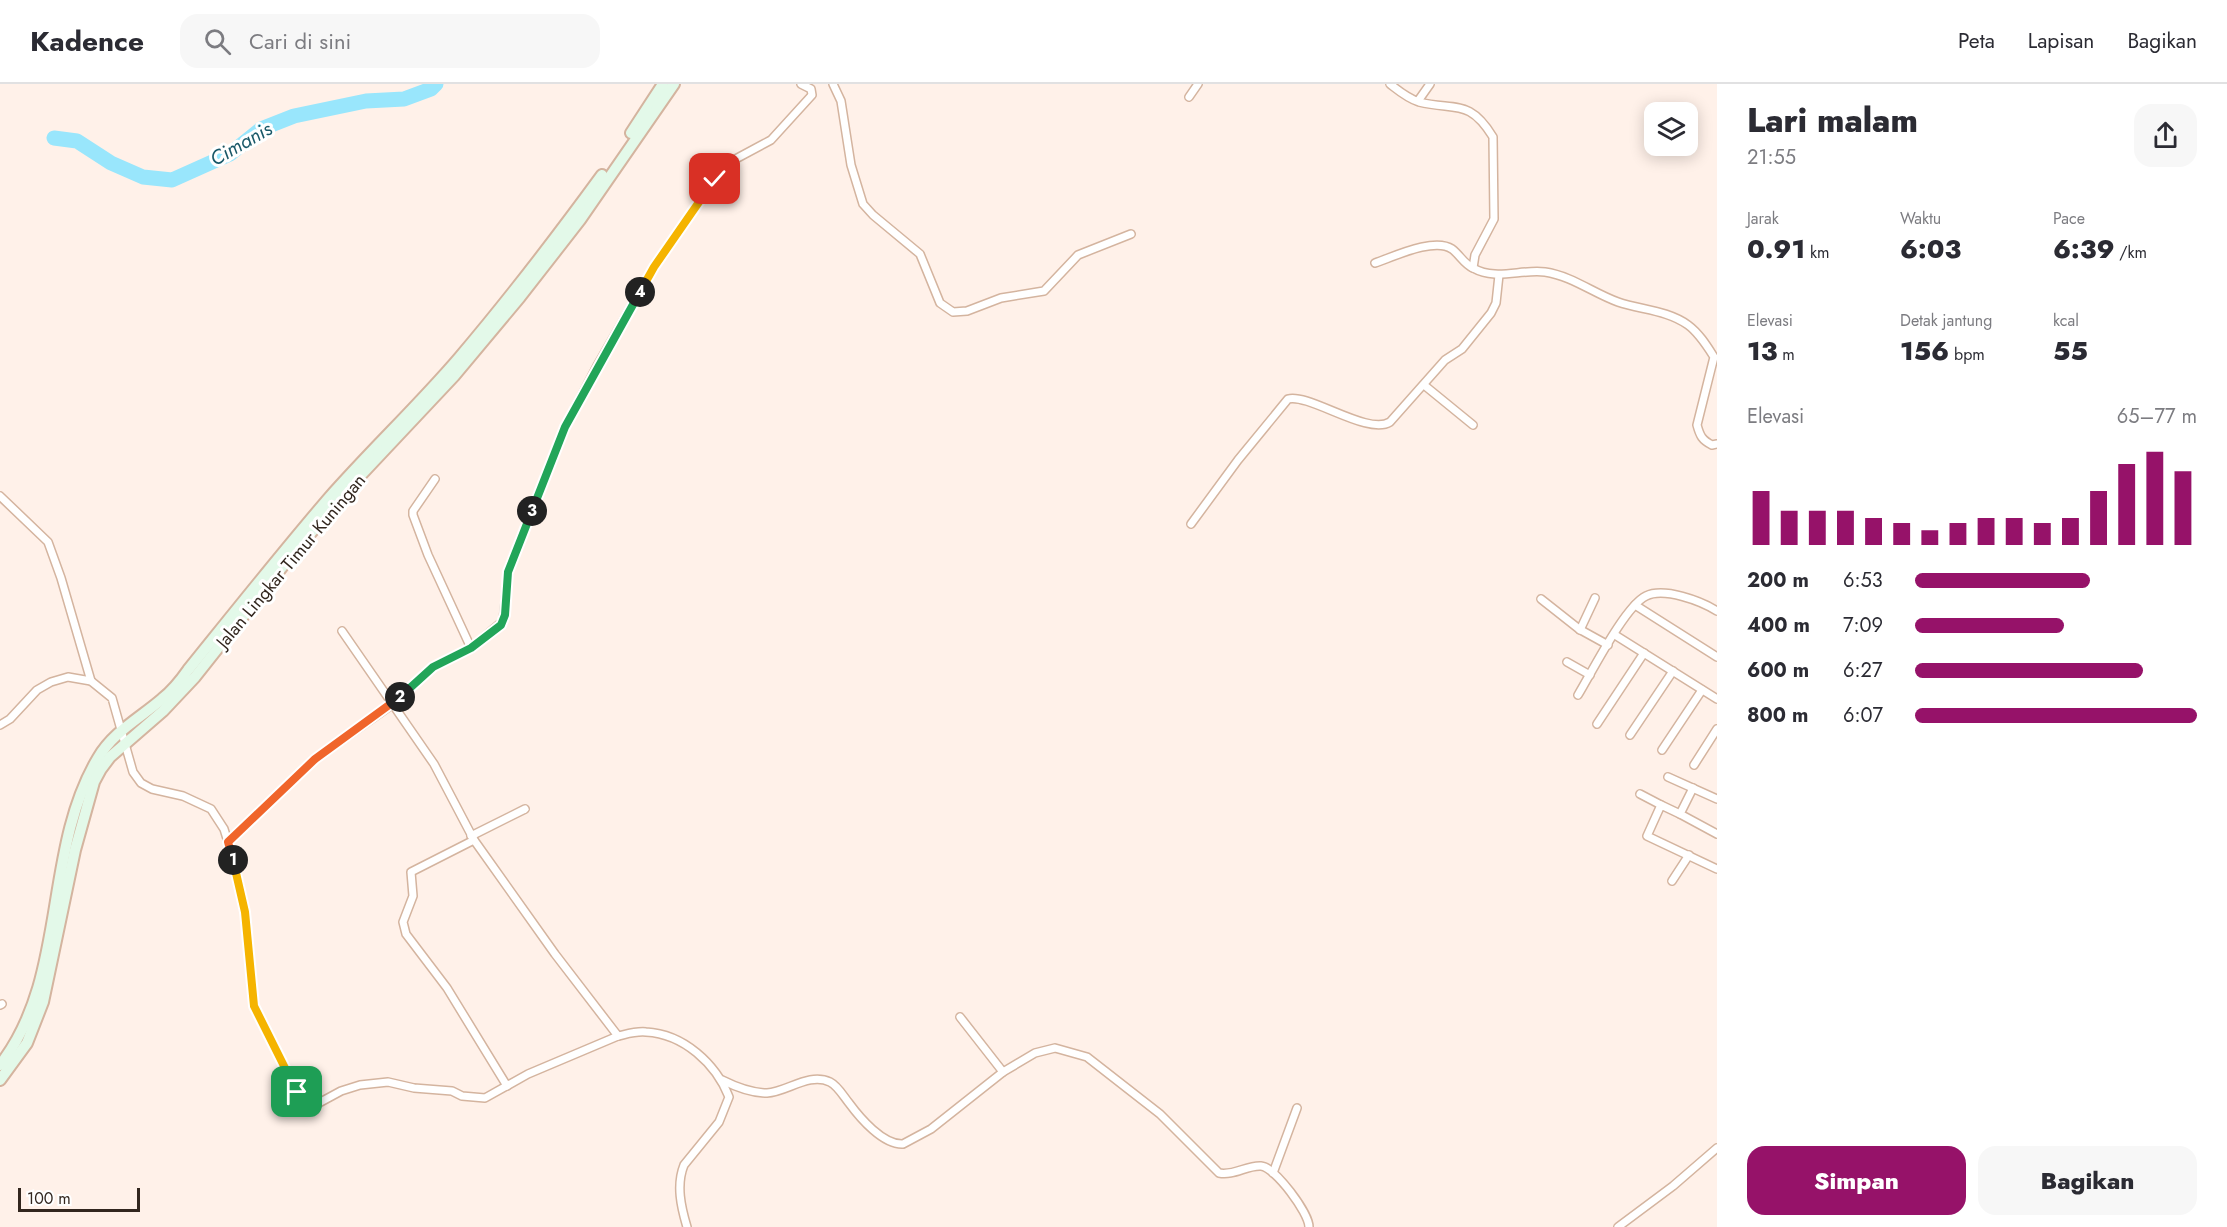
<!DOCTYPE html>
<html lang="id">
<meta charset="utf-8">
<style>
body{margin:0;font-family:Jost,sans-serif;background:#f7f7f7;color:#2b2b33;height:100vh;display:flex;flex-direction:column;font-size:22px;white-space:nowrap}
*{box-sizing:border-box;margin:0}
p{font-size:20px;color:#7c7c81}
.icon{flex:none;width:33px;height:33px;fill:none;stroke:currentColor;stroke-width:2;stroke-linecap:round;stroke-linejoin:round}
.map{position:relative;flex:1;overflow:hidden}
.side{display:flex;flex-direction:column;background:#fff;width:510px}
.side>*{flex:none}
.tools{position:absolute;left:1644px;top:18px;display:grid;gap:12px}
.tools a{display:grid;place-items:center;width:54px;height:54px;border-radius:12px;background:#fff;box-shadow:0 3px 15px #0003;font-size:30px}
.scale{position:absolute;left:18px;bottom:15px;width:122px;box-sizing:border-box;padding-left:6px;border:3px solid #32261e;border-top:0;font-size:16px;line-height:21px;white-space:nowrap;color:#32261e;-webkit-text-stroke:4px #fff;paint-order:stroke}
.pin{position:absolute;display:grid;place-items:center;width:51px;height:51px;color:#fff;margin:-26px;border-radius:12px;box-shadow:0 3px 9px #0006}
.km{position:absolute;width:30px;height:30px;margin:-15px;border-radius:50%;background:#222;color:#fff;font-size:16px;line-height:30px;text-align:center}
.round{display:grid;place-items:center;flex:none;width:63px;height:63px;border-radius:18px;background:#f7f7f7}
.head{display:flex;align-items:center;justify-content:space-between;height:102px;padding:0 30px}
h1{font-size:33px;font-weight:800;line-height:45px}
.metrics{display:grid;grid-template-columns:repeat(3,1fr);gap:9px;height:102px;padding:6px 30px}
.metrics div{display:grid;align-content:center}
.metrics b{font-size:26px;font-weight:800}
.metrics small{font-size:16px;font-weight:400}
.metrics p{font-size:16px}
.chart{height:168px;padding:12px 30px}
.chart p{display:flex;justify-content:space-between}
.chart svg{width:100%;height:108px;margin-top:6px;stroke:#961269;stroke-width:6}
.primary-button{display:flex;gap:12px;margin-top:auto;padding:12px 30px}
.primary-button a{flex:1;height:69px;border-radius:18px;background:#961269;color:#fff;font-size:24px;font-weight:800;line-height:69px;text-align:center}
.primary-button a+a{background:#f7f7f7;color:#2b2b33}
ul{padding:0 30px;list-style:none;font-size:20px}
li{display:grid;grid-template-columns:96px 72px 1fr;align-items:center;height:45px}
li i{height:15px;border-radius:8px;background:#961269}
header{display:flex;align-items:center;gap:36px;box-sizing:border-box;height:84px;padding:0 30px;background:#fff;border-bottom:2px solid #e1e1e2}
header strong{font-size:28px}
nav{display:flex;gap:33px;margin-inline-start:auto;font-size:21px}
.search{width:420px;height:54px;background:#f7f7f7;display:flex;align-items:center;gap:15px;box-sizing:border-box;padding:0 21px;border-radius:18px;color:#7c7c81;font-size:22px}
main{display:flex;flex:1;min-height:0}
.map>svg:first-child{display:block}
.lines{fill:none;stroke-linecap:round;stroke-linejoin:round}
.river{stroke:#99e6fc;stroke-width:15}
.street-casing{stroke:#d4b49f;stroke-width:10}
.secondary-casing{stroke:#d4b49f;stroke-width:14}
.street{stroke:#fff;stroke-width:7}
.secondary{stroke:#e3f9e9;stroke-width:10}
.split-1-casing{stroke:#fff;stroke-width:12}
.split-2-casing{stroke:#fff;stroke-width:12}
.split-3-casing{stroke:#fff;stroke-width:12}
.split-4-casing{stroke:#fff;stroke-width:12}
.split-5-casing{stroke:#fff;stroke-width:12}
.split-1{stroke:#f5b400;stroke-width:8}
.split-2{stroke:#f0652b;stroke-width:8}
.split-3{stroke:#22a559;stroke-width:8}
.split-4{stroke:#22a559;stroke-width:8}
.split-5{stroke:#f5b400;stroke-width:8}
.labels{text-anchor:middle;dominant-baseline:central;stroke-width:6;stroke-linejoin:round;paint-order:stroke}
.street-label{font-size:18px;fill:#32261e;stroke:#fff}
.water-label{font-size:20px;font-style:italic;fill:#195868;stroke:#fff}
</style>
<header>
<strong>Kadence</strong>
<div class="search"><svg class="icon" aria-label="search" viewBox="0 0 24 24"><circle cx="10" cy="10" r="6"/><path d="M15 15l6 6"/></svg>Cari di sini</div>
<nav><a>Peta</a><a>Lapisan</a><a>Bagikan</a></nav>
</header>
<main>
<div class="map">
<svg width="1717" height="1143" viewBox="0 0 1717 1143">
<rect width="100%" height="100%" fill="#fff1e9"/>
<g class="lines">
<polyline class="river" points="54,54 77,57 111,79 143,93 172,96 230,70 261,45 294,32 366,17 404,15 431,5 436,0"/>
<g class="street-casing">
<g id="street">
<polyline points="833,0 841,17 851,81 863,120 873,131 920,170 940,219 953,228 967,227 1001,214 1044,207 1078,171 1131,150"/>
<path d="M1390 0C1399 7 1407 14 1419 18 1455 27 1469 14 1493 53L1494 135 1475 171 1473 184C1496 197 1520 185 1545 188 1572 192 1593 209 1618 218 1641 226 1667 226 1688 241 1699 249 1707 262 1714 273L1697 341C1700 352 1702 356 1712 361L1717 360"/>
<polyline points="1189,13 1198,0"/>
<polyline points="1418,17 1430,0"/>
<path d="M1375 179C1393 173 1434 153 1452 165 1460 171 1464 180 1473 184"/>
<polyline points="1424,301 1473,341"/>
<polyline points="0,412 48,458 61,494 91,597"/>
<path d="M1191 440 1238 376 1288 315C1309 309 1368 352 1390 338L1445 276 1462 265 1491 229 1496 219 1499 191"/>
<polyline points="1541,515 1579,545 1608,561"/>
<polyline points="1635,521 1717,573"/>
<polyline points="1580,546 1595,514"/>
<polyline points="342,547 434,680 474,756 555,870 618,952"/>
<polyline points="1615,551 1717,615"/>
<polyline points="471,564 503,537 509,484 565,343 597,282 654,183 715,95 730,78 771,56 812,11 811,5 801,0"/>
<polyline points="1567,578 1590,591"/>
<path d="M1578 611C1592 588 1625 522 1646 512 1664 503 1701 517 1717 527"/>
<polyline points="1597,640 1644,569"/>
<path d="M0 641 10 635 37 606 51 598 68 593 91 597 112 614 133 688 141 699 152 705 183 712 211 725 224 745 234 777 245 828 254 922 297 1008 309 1019 317 1020 341 1007 360 1001 388 998 414 1004 452 1007 462 1012 485 1014 528 990 618 952C627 950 636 947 646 948 684 950 716 980 729 1013L719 1038 684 1081C676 1101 681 1123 687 1143"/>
<polyline points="1630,651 1673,587"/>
<polyline points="1662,666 1702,606"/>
<polyline points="1694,681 1717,645"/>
<polyline points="1668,693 1717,715"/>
<polyline points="1693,704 1680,730 1717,750"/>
<polyline points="1640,710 1661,721"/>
<polyline points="1680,730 1661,721 1647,752 1717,785"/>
<polyline points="471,752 525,725"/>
<polyline points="474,756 411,788 413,812 403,838 406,850 447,904 507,1002"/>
<polyline points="228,758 315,675 393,620 433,583 471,564 428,471 413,431 413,427 435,395"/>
<polyline points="1672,797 1689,771"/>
<polyline points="0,921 2,920"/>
<polyline points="960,933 1003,988"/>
<path d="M722 996C736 1003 751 1009 767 1009 787 1008 809 988 830 998 838 1002 844 1013 849 1019 860 1034 883 1061 903 1060L931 1045 1003 988 1035 969 1055 964 1087 973 1160 1030 1219 1089C1234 1092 1247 1081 1261 1082 1275 1083 1309 1129 1309 1143"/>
<polyline points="1273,1089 1297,1024"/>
<polyline points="1618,1143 1673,1102 1717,1064"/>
</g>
</g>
<g class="secondary-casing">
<g id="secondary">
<polyline points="631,49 663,0"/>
<path d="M0 981C69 893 42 768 98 674 113 648 140 634 162 615 172 607 181 596 188 586 234 529 280 471 328 415 370 367 417 323 459 274 509 215 556 154 602 91"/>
<polyline points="0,996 27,959 43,918 75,766 94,698 101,685 110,673 163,627 195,593 290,473 360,392 454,292 520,213 580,136 674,0"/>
</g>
</g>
<use href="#street" class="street"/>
<use href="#secondary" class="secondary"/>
</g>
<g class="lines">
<g class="split-1-casing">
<polyline id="split-1" points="233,776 245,828 254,922 297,1008"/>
</g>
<g class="split-2-casing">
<polyline id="split-2" points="233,776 228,758 315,675 400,613"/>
</g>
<g class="split-3-casing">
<polyline id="split-3" points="400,613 433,583 471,564 501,541 505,531 508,488 532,427"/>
</g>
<g class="split-4-casing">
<polyline id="split-4" points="532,427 565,343 640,208"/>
</g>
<g class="split-5-casing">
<polyline id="split-5" points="640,208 654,183 715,95"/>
</g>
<use href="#split-1" class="split-1"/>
<use href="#split-2" class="split-2"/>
<use href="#split-3" class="split-3"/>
<use href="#split-4" class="split-4"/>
<use href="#split-5" class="split-5"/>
</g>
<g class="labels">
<g class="street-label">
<text transform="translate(291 477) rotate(-50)">Jalan Lingkar Timur Kuningan</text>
</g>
<g class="water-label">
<text transform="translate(241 60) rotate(-30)">Cimanis</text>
</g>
</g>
</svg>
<div class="tools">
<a><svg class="icon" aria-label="layers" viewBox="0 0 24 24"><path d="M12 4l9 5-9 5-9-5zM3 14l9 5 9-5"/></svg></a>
</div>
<div class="scale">100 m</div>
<div class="pin" style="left:297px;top:1008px;background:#1e9e55"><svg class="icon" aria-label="arrive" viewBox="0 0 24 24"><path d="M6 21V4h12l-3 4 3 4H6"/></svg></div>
<div class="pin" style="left:715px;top:95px;background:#d93025"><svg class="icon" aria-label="check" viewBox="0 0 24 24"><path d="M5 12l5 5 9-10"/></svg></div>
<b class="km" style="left:233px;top:776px">1</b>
<b class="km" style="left:400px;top:613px">2</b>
<b class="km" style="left:532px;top:427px">3</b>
<b class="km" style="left:640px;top:208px">4</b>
</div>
<section class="side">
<div class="head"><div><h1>Lari malam</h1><p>21:55</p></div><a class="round"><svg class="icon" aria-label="share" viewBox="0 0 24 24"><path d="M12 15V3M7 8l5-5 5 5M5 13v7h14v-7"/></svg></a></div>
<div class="metrics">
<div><p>Jarak</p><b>0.91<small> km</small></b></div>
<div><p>Waktu</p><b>6:03</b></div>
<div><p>Pace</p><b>6:39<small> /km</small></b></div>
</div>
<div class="metrics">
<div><p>Elevasi</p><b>13<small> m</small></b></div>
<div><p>Detak jantung</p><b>156<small> bpm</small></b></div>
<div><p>kcal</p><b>55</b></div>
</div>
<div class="chart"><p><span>Elevasi</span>65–77 m</p>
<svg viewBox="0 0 160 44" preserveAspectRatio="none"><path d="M5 44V22M15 44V30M25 44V30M35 44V30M45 44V33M55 44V35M65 44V38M75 44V35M85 44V33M95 44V33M105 44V35M115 44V33M125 44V22M135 44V11M145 44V6M155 44V14"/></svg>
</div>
<ul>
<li><b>200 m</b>6:53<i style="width:62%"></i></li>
<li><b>400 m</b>7:09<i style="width:53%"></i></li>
<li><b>600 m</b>6:27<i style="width:81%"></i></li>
<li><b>800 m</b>6:07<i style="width:100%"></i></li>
</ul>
<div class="primary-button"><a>Simpan</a><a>Bagikan</a></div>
</section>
</main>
